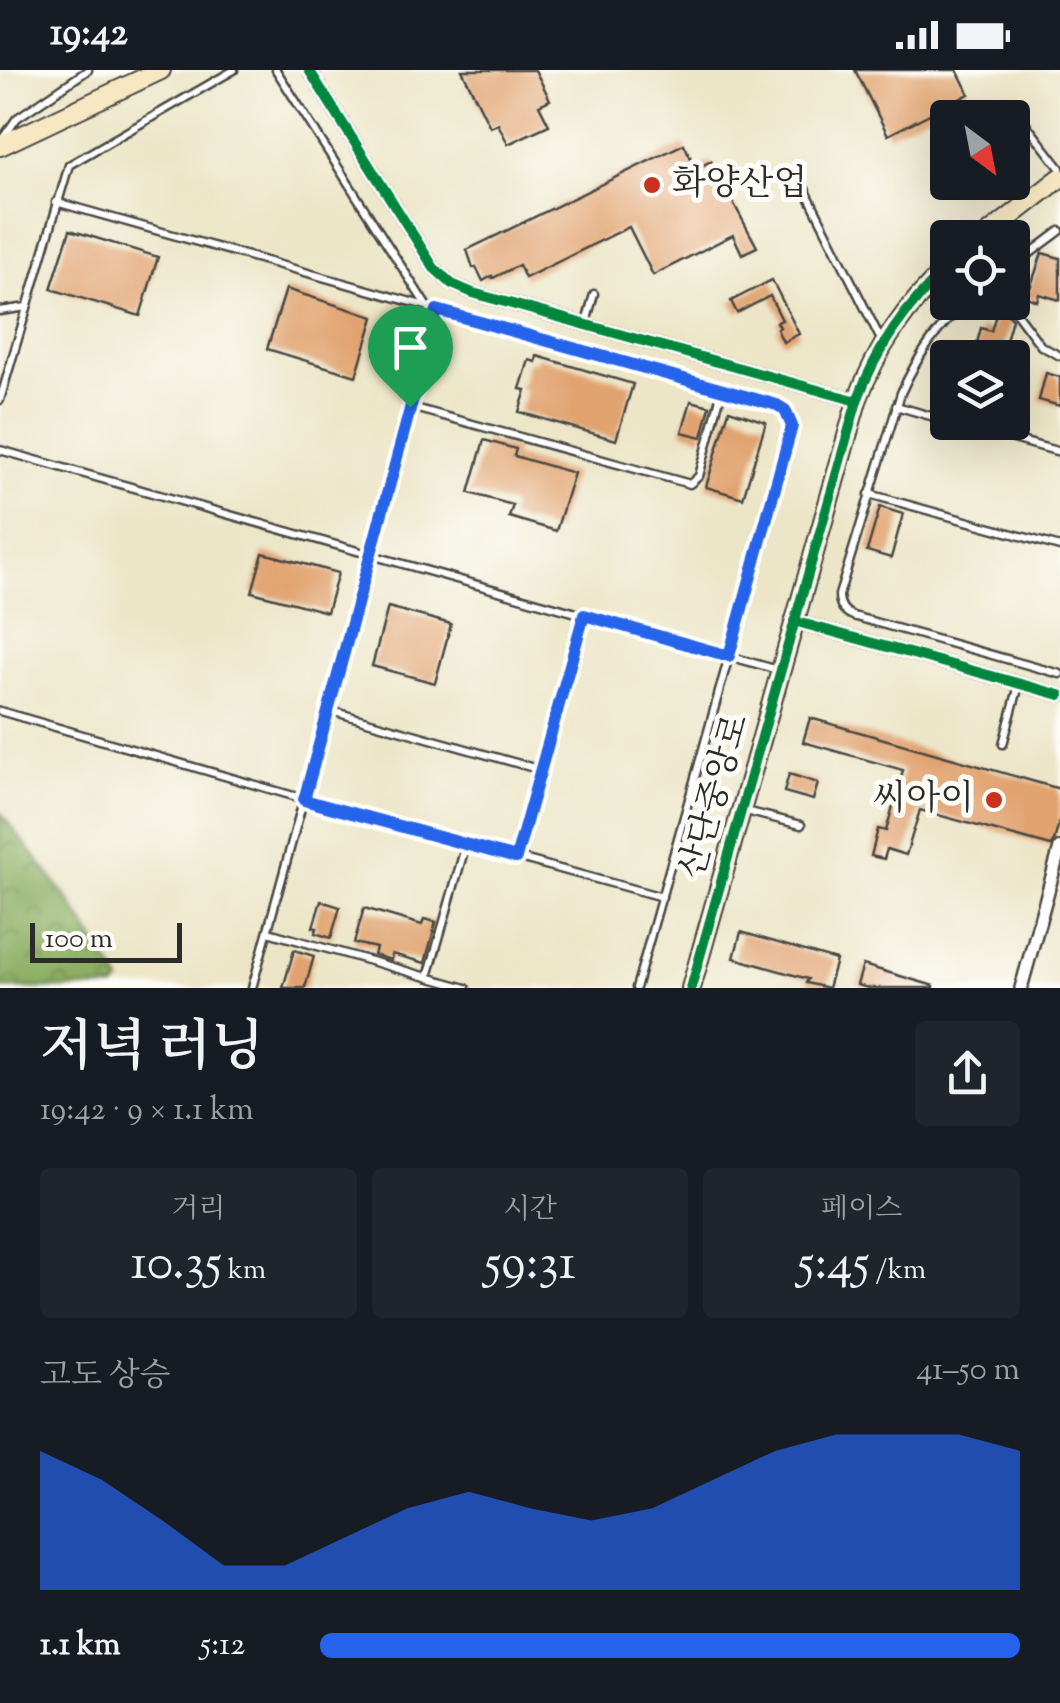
<!DOCTYPE html>
<html lang="ko">
<meta charset="utf-8">
<style>
body{margin:0;font-family:"Sorts Mill Goudy","Noto Serif KR",serif;background:#20242c;color:#f1f3f6;height:100vh;display:flex;flex-direction:column;font-size:38px;white-space:nowrap}
*{box-sizing:border-box;margin:0}
p{font-size:32px;color:#9ea1a6}
.icon{flex:none;width:55px;height:55px;fill:none;stroke:currentColor;stroke-width:2;stroke-linecap:round;stroke-linejoin:round}
.map{position:relative;height:918px;overflow:hidden}
.panel{display:flex;flex-direction:column;background:#171b24;flex:1}
.panel>*{flex:none}
.needle{width:65px;rotate:148deg}
.controls{position:absolute;left:930px;top:30px;display:grid;gap:20px}
.controls a{display:grid;place-items:center;width:100px;height:100px;border-radius:10px;background:#171b24;box-shadow:0 10px 40px #0002;font-size:50px}
.scale{position:absolute;left:30px;bottom:25px;width:152px;box-sizing:border-box;padding-left:10px;border:5px solid #2b2b2b;border-top:0;font-size:28px;line-height:35px;white-space:nowrap;color:#2b2b2b;-webkit-text-stroke:8px #fdfcf7;paint-order:stroke}
.pin{position:absolute;display:grid;place-items:center;width:85px;height:85px;color:#fff;margin:-102px -42px;border-radius:50% 50% 50% 0;rotate:-45deg;box-shadow:0 0 10px #0007}
.pin .icon{rotate:45deg}
.round{display:grid;place-items:center;flex:none;width:105px;height:105px;border-radius:10px;background:#20242c}
.headline{display:flex;align-items:center;justify-content:space-between;height:170px;padding:0 40px}
h1{font-size:55px;font-weight:600;line-height:75px}
.figures{display:grid;grid-template-columns:repeat(3,1fr);gap:15px;height:170px;padding:10px 40px}
.figures div{display:grid;align-content:center;border-radius:10px;background:#20242c;text-align:center}
.figures b{font-size:50px;font-weight:600}
.figures small{font-size:28px;font-weight:400}
.figures p{font-size:28px}
.chart{height:280px;padding:20px 40px}
.chart p{display:flex;justify-content:space-between}
.chart svg{width:100%;height:180px;margin-top:10px;fill:#2563eb;opacity:.7}
ul{padding:0 40px;list-style:none;font-size:32px}
li{display:grid;grid-template-columns:160px 120px 1fr;align-items:center;height:75px}
li i{height:25px;border-radius:12px;background:#2563eb}
.status{display:flex;justify-content:space-between;align-items:center;height:70px;padding:0 50px;background:#171b24;direction:ltr}
.status svg{height:28px;fill:currentColor}
.map>svg:first-child{display:block}
.forest{fill:url(#forest-crowns);stroke:#5c6d47;stroke-width:2.5}
.building{fill:#e1a370}
.lines{fill:none;stroke-linecap:round;stroke-linejoin:round}
.lane-casing{stroke:#484742;stroke-width:11}
.street-casing{stroke:#484742;stroke-width:16}
.secondary-casing{stroke:#484742;stroke-width:22}
.lane{stroke:#fff;stroke-width:6}
.street{stroke:#fff;stroke-width:11}
.secondary{stroke:#f7e8c3;stroke-width:18}
.cycleway-casing{stroke:#fdfcf7;stroke-width:16}
.cycleway{stroke:#00873e;stroke-width:10}
.route-casing{stroke:#fff;stroke-width:20}
.route{stroke:#2563eb;stroke-width:12}
.poi-dot{fill:#c8321e;stroke:#fdfcf7;stroke-width:4}
.labels{text-anchor:middle;dominant-baseline:central;stroke-width:10;stroke-linejoin:round;paint-order:stroke}
.poi-label{font-size:35px;fill:#2b2b2b;stroke:#fdfcf7;text-anchor:start}
.street-label{font-size:35px;fill:#2b2b2b;stroke:#fdfcf7}
</style>
<div class="status"><b>19:42</b><svg viewBox="0 0 49 12"><path d="M0 12V9h3v3zM5 12V6h3v6zM10 12V3h3v9zM15 12V0h3v12zM26 1h20v11H26zM47 4h2v5h-2z"/></svg></div>
<div class="map">
<svg width="1060" height="918" viewBox="0 0 1060 918">
<defs>
<pattern id="forest-crowns" width="20" height="18" patternUnits="userSpaceOnUse" patternTransform="scale(2.5)"><rect width="20" height="18" fill="#8caf63"/><path d="M2 6a3 3 0 1 1 6 0M12 15a3 3 0 1 1 6 0" fill="none" stroke="#738f52"/></pattern>
</defs>
<rect width="100%" height="100%" fill="#fdfcf7"/>
<filter id="ink" filterUnits="userSpaceOnUse"><feTurbulence type="fractalNoise" baseFrequency=".01" numOctaves="2"/><feDisplacementMap in="SourceGraphic" scale="20" xChannelSelector="R" yChannelSelector="G"/><feConvolveMatrix kernelMatrix="1 2 1 2 8 2 1 2 1" color-interpolation-filters="sRGB"/></filter>
<filter id="wash" filterUnits="userSpaceOnUse"><feTurbulence type="fractalNoise" baseFrequency=".0048" numOctaves="4" result="noise"/><feDisplacementMap in="SourceGraphic" scale="40" xChannelSelector="R" yChannelSelector="G"/><feGaussianBlur stdDeviation="2.25" result="paint"/><feColorMatrix in="noise" values="0 0 0 0 0 0 0 0 0 0 0 0 0 0 0 0 0 1.4 0 .05"/><feComposite in="paint" operator="in"/></filter>
<g filter="url(#wash)">
<rect width="100%" height="100%" fill="#ece5c7"/>
<polygon class="forest" points="0,742 68,829 121,912 115,918 0,918"/>
<g id="blocks">
<g class="building">
<polygon points="462,0 535,0 550,30 539,35 549,55 508,74 498,54 490,57"/>
<polygon points="855,0 957,0 969,24 888,65"/>
<polygon points="684,74 696,99 711,91 757,177 742,184 733,165 653,205 629,157 525,208 519,195 493,208 492,206 483,211 476,197 473,198 467,180"/>
<polygon points="70,160 158,187 140,246 51,219"/>
<polygon points="1042,183 1060,188 1060,230 1039,224 1037,231 1027,227"/>
<polygon points="772,210 799,264 783,272 777,259 780,257 777,252 782,250 770,226 737,243 731,231"/>
<polygon points="286,219 374,247 356,306 267,279"/>
<polygon points="997,241 1009,245 1012,249 1001,288 973,288 981,258 991,261"/>
<polygon points="537,286 633,314 616,370 519,342 526,320 520,319 529,290 536,292"/>
<polygon points="1046,303 1060,307 1060,336 1039,330"/>
<polygon points="691,331 710,336 702,367 682,362"/>
<polygon points="729,340 766,352 743,428 706,417"/>
<polygon points="484,370 516,379 514,386 574,403 556,461 509,447 513,435 469,423"/>
<polygon points="880,437 903,444 891,488 867,481"/>
<polygon points="263,483 338,503 327,542 252,522"/>
<polygon points="388,537 451,554 435,613 372,596"/>
<polygon points="810,648 1060,719 1060,749 1054,771 1051,776 920,740 906,785 887,779 884,789 871,786 878,759 886,761 903,700 803,672"/>
<polygon points="789,704 818,713 813,730 784,722"/>
<polygon points="321,831 340,837 331,868 315,863 317,858 313,857"/>
<polygon points="364,838 422,855 424,849 436,852 425,893 392,884 391,890 374,885 376,878 354,873"/>
<polygon points="741,862 836,890 828,918 806,913 808,909 734,888"/>
<polygon points="294,880 314,886 305,918 283,918"/>
<polygon points="863,895 934,916 934,918 868,918 857,915"/>
</g>
</g>
</g>
<g filter="url(#ink)">
<use href="#blocks" fill-opacity="0" stroke="#484742" stroke-width="2.5"/>
<g class="lines">
<g class="lane-casing">
<g id="lane">
<polyline points="276,0 426,235"/>
<polyline points="1026,54 1060,98"/>
<polyline points="3,68 17,48 88,0"/>
<polyline points="800,109 882,272"/>
<path d="M56 132 777 335C789 341 793 352 791 365L636 918"/>
<polyline points="1012,197 1060,161"/>
<path d="M967 232C938 256 916 289 901 323L839 525C839 535 843 542 853 546L1060 604"/>
<polyline points="1008,232 1041,276 1060,286"/>
<polyline points="0,241 27,237"/>
<polyline points="586,253 594,224"/>
<polyline points="0,330 69,95 234,0"/>
<polyline points="896,336 948,351"/>
<polyline points="411,337 690,414 699,406 722,320"/>
<polyline points="953,352 1060,382"/>
<polyline points="0,380 778,600"/>
<polyline points="869,424 1060,477"/>
<polyline points="328,640 541,700"/>
<polyline points="0,641 304,729 662,827"/>
<polyline points="1003,674 1019,615"/>
<polyline points="742,740 801,755"/>
<polyline points="516,788 583,545"/>
<polyline points="268,862 466,918"/>
<polyline points="428,907 466,774"/>
<polyline points="252,918 437,240"/>
</g>
</g>
<g class="street-casing">
<g id="street">
<polyline points="309,0 434,198 452,214 473,223 857,331"/>
<polyline points="794,551 1060,625"/>
<polyline points="1021,918 1060,778"/>
</g>
</g>
<g class="secondary-casing">
<g id="secondary">
<polyline points="0,76 161,0"/>
<polyline points="983,168 1060,108"/>
<path d="M691 918 857 331C877 277 906 236 948 197"/>
</g>
</g>
<use href="#lane" class="lane"/>
<use href="#street" class="street"/>
<use href="#secondary" class="secondary"/>
<g class="cycleway-casing">
<g id="cycleway">
<polyline points="309,0 434,198 452,214 473,223 857,331"/>
<polyline points="794,551 1060,625"/>
<path d="M691 918 857 331C877 277 906 236 948 197"/>
</g>
</g>
<use href="#cycleway" class="cycleway"/>
</g>
</g>
<g class="lines" filter="url(#ink)">
<g class="route-casing">
<polygon id="route" points="437,240 777,335 785,340 792,356 729,586 584,545 516,788 304,730"/>
</g>
<use href="#route" class="route"/>
</g>
<g class="poi-dot">
<circle cx="652" cy="115" r="10"/>
<circle cx="994" cy="730" r="10"/>
</g>
<g class="labels">
<g class="poi-label">
<text x="672" y="115">화양산업</text>
<text x="974" y="730" text-anchor="end">씨아이</text>
</g>
<g class="street-label">
<text transform="translate(716 727) rotate(-74)">산단중앙로</text>
</g>
</g>
</svg>
<div class="controls">
<a><svg class="needle" viewBox="-14 -14 28 28"><path d="M0-13l5 13h-10z" fill="#e53935"/><path d="M0 13l5-13h-10z" fill="#9ea1a6"/></svg></a>
<a><svg class="icon" aria-label="locate" viewBox="0 0 24 24"><circle cx="12" cy="12" r="6"/><path d="M12 2v4M12 18v4M2 12h4M18 12h4"/></svg></a>
<a><svg class="icon" aria-label="layers" viewBox="0 0 24 24"><path d="M12 4l9 5-9 5-9-5zM3 14l9 5 9-5"/></svg></a>
</div>
<div class="scale">100 m</div>
<div class="pin" style="left:410px;top:337px;background:#1e9e55"><svg class="icon" aria-label="arrive" viewBox="0 0 24 24"><path d="M6 21V4h12l-3 4 3 4H6"/></svg></div>
</div>
<section class="panel">
<div class="headline"><div><h1>저녁 러닝</h1><p>19:42 · 9 × 1.1 km</p></div><a class="round"><svg class="icon" aria-label="share" viewBox="0 0 24 24"><path d="M12 15V3M7 8l5-5 5 5M5 13v7h14v-7"/></svg></a></div>
<div class="figures">
<div><p>거리</p><b>10.35<small> km</small></b></div>
<div><p>시간</p><b>59:31</b></div>
<div><p>페이스</p><b>5:45<small> /km</small></b></div>
</div>
<div class="chart"><p><span>고도 상승</span>41–50 m</p>
<svg viewBox="0 0 160 44" preserveAspectRatio="none"><path d="M0 44V10L10 17L20 27L30 38L40 38L50 31L60 24L70 20L80 24L90 27L100 24L110 17L120 10L130 6L140 6L150 6L160 10V44z"/></svg>
</div>
<ul>
<li><b>1.1 km</b>5:12<i style="width:100%"></i></li>
</ul>
</section>
